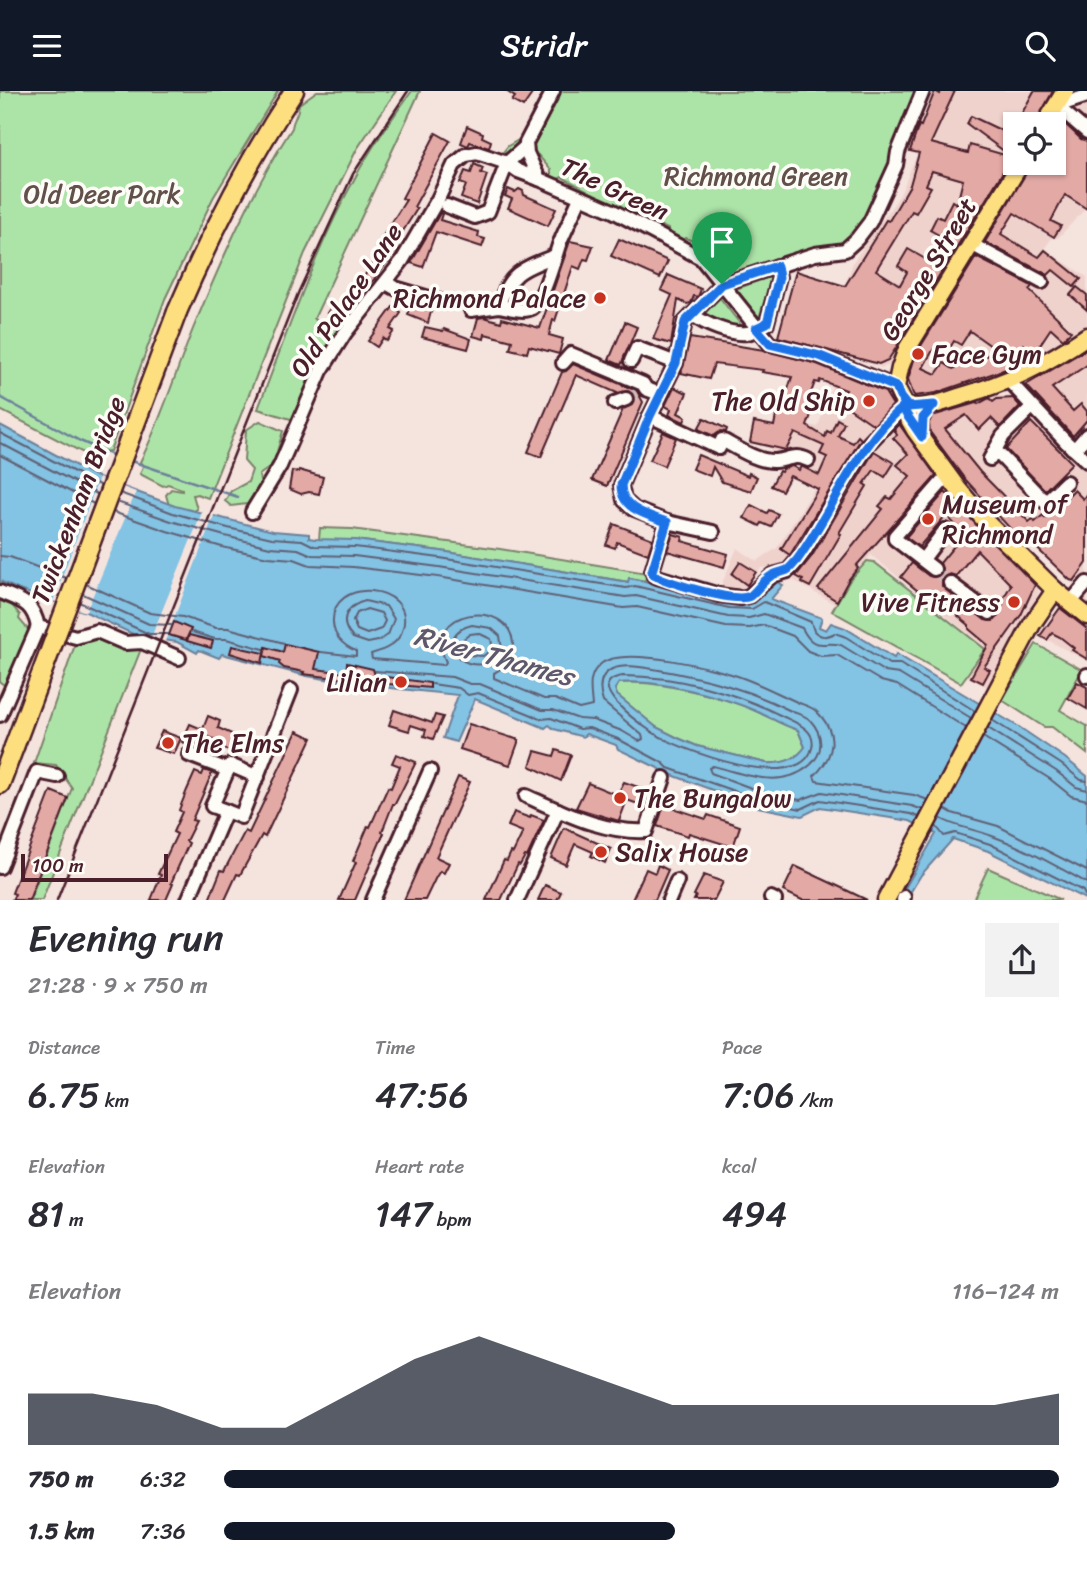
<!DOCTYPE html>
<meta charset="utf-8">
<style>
body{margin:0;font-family:Sriracha,sans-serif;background:#f2f2f3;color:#2b2b33;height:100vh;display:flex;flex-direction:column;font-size:26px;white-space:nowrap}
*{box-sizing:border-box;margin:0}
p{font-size:23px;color:#7c7c81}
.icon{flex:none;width:38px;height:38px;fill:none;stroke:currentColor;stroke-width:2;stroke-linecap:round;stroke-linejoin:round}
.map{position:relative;height:809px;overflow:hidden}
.side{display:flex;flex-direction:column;background:#fff;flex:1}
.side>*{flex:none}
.buttons{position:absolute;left:1003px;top:21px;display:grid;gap:14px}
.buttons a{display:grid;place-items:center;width:63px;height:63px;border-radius:0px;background:#fff;box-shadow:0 2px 5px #0004;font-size:35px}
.scale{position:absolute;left:21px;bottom:18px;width:147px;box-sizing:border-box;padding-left:7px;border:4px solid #4a1f2b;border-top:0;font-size:19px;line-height:24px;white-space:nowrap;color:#4a1f2b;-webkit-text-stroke:5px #fdfcf7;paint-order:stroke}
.pin{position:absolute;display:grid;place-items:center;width:60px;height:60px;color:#fff;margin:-72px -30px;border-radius:50% 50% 50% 0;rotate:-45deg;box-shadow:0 0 7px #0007}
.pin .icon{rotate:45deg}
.round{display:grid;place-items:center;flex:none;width:74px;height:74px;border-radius:0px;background:#f2f2f3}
.summary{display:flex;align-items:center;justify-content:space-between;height:119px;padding:0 28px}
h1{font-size:38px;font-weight:600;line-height:52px}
.figures{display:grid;grid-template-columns:repeat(3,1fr);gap:10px;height:119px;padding:7px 28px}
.figures div{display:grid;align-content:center}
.figures b{font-size:35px;font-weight:600}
.figures small{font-size:19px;font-weight:400}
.figures p{font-size:19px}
.chart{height:196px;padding:14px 28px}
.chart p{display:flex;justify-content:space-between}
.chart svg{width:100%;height:126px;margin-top:7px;fill:#111827;opacity:.7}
ul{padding:0 28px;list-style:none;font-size:23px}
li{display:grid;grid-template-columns:112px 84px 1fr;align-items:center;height:52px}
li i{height:18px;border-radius:9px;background:#111827}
header{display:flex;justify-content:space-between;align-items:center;height:91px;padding:0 28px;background:#111827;color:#fff;font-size:32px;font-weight:600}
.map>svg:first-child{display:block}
.built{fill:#f0d2cd}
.green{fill:#ace4a8;stroke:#7b826a;stroke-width:2}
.water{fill:#83c3e4;stroke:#6c819a;stroke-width:2;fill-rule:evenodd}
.pier{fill:#f5e3de}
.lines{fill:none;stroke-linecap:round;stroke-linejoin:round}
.shore{stroke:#616175;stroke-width:2}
.stream{stroke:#6c819a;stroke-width:2.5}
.building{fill:#e3a9a5;stroke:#4a1f2b;stroke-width:2;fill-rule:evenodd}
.minor-tunnel{stroke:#d3bcba;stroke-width:12;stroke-dasharray:12 6;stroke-linecap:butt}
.minor-casing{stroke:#4a1f2b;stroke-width:18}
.major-casing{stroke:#4a1f2b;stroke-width:21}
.highway-casing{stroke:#4a1f2b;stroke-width:23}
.minor{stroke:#fdfcf7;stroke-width:12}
.major{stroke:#fedf80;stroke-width:16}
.highway{stroke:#fedf80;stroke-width:18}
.rail{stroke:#4a1f2b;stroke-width:2.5}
.highway-bridge-casing{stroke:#4a1f2b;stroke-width:23;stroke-linecap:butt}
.highway-bridge{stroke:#fedf80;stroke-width:18}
.route-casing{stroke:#fff;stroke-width:14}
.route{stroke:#1a73e8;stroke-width:9}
.poi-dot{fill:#c8321e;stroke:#fdfcf7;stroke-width:2.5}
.labels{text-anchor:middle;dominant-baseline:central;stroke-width:7;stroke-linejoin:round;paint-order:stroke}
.park-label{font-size:26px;fill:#62504a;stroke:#fdfcf7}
.street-label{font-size:26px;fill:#4a1f2b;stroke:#fdfcf7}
.poi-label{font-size:26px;fill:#4a1f2b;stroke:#fdfcf7;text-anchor:start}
.water-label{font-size:28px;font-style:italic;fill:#5e586c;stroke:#fdfcf7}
</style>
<header><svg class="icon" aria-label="menu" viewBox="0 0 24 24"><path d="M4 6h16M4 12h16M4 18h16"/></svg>Stridr<svg class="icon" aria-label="search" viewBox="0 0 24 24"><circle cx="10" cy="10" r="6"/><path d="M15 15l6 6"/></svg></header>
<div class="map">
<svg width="1087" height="809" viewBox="0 0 1087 809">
<rect width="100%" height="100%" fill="#f5e3de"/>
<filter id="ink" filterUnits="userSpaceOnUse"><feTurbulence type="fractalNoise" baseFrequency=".0143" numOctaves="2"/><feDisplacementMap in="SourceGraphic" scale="14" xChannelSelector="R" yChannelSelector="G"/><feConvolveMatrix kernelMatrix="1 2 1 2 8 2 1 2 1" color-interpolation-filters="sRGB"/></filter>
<g filter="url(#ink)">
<g class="built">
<polygon points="943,0 1054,0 1037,33 1015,33 1015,70 1009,79 1007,79 983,117 890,274 882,277 844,264 865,204 846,192 853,171 900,104"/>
<polygon points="1087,9 1087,116 1058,147 1052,147 1044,158 1087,186 1087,236 1053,258 1014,279 925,310 915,310 909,305 906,281 910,265 1021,82 1029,72 1054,72 1054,39 1065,25"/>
<polygon points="1087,251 1087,514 1082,510 1075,495 1022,445 1017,448 966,389 963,390 943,362 928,336 931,324 937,319 975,308 978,310 988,304 1011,306 1025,296 1025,291"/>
<polygon points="838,278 886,298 1035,487 1039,501 1010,558 987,596 960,582 982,554 871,464 836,514 771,476 761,477 749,495 746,497 734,500 720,497 737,457 757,470 777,457 822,386 793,369 775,373 769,356 774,325 818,336"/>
<polygon points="1061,515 1087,534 1087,570 1040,545"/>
</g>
<g class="green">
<polygon points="0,0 278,0 213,107 165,208 110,360 100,361 95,368 0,319"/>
<path d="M317 0H396L357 58 305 162 208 407 197 403 193 404 197 418 183 427 170 418 166 404 171 398 182 400V398L168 393 163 395 140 383 143 375 140 371C161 330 175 283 193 238 221 170 252 99 292 37 293 27 298 26 299 13Z"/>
<path d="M412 0H420L314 228 341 240 294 329 258 318C288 240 315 159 356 85 372 55 392 27 412 0Z"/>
<path d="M556 0H917L867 129 845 153 733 183 727 182 716 161 712 159 700 162 692 157 695 151 686 147 681 151 667 143 668 138 659 134 657 137 633 122 631 125C619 120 615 110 600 111L594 103 562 86 558 88 551 84V79L538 64 530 79 500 65 508 55 525 45Z"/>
<polygon points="772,185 760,224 758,226 736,198"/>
<polygon points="720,207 744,238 706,226 703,222"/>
<polygon points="260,330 283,340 272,378 269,377 259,384 261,395 247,413 231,415 225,410 231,400 248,391 252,379 244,370 246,339"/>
<polygon points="320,437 352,438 500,458 647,482 645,490 630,487 629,491 441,460 355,449 319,449"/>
<polygon points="867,470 874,471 985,558 961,592 832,520 850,489"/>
<path d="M0 478 9 487 1 501 20 524 19 528 37 549C33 568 24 588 7 596L0 591Z"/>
<polygon points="98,547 141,558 42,809 30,809 72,697 56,674 34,672 76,551"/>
<polygon points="1036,553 1082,579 1060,619 1087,635 1087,663 1052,636 1044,636 1002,609"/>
<path d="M619 592C654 588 725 606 758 621 771 627 784 635 798 639L805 656C796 669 782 673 766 672L697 655 678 647 656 636 617 604 615 598Z"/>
<polygon points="988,777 1061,809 973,809"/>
</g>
<path class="water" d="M0 334 99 387 175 415 273 440 309 443V447L315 448 355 449 441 460 628 491 629 487 748 511 754 509 776 490 783 494 771 508 822 527 819 536 826 539 831 532 845 537 894 567 896 563 1019 636 1065 667 1087 685V809L988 760 953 748 921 784 907 807 901 804 936 743 910 730 820 716 802 725 758 716 672 684 668 689 660 686V678L618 658 616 654 586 643 583 646 554 638 549 634 545 637 475 608 456 651 443 647 458 604 362 594 307 585 222 563 219 567 199 559 197 562 177 551 156 548 152 552 86 521 19 499 0 490ZM619 592C654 587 725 606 758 621 771 627 784 635 798 639L805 656C796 669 782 673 766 672L697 655 678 647 656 636 617 604 615 598Z"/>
<g class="pier">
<polygon points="99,387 136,401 86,521 53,510"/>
<polygon points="203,419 215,422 164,553 148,554"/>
</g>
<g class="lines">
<g class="shore">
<polyline points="0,342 101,395"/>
<polyline points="0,352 97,403"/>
<polyline points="0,364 94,413"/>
<path d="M120 402 173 422 228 437 272 447 302 449 314 455 355 456 440 467 626 497 635 495 729 517 752 518 764 511 811 531 814 540C821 547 827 546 835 542L846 546 889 573H900L975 620"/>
<path d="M117 411 171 430 225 445 270 456 298 458 312 464 354 465 439 476 625 506 636 505 728 526 749 527 764 523 802 537C815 562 822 549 841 554L885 581 899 583 971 627"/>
<polyline points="113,421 167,440 222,456 268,466 294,468 310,474 353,476 438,486 623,517 637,516 726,536 750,537 764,534 793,545 808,560 821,565 837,564 881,590 897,594 966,637"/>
<polyline points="0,465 10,466 66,487"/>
<polyline points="86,493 150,522 183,526 216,537 228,537 284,552"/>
<polyline points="83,503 149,533 171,534"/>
<path d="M365 510 386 515 394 528 388 544 378 550 368 552 353 547C338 531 345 515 365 510Z"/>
<polyline points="79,511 149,543 168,543"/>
<polygon points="367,518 381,522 385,530 381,538 367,543 357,539 353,530 357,522"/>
<path d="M472 534 491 537 500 545 502 559 493 571C455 584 434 543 472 534Z"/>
<polyline points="192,541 215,548 226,548 264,558"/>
<polygon points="478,542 491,548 493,558 483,565 468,564 462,558 462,549 470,543"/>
<path d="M321 561 356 565V560C344 555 334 546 333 532 330 485 415 492 403 537 399 553 385 559 371 563L372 568 444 574 446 571C421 518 509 506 513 552 514 566 505 576 494 582V587L544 608H555L579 618 592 615C591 599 586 584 602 572 625 555 716 577 743 587 762 594 779 603 797 611 803 614 810 615 816 620 839 642 835 665 814 685L816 690 914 704 928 709"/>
<path d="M375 580 452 586 470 593H480L542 619H553L579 628 593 629 622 640 639 650 643 648 642 644 603 611C599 599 598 585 612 578 625 572 645 577 659 579 706 587 748 598 791 620 797 623 805 624 810 629 823 643 825 662 809 675 780 699 745 683 713 675L709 677 711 682 762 701 800 709 822 701 912 715 923 719"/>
<path d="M623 585C678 585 734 601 782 625 794 631 817 638 812 657 800 705 677 658 652 641 640 633 580 591 623 585Z"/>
<polyline points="432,593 459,597 468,604 478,602 542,628 551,627 579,638 589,637 618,648 663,672 668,677 760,709 801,718 820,709 911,723 919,726"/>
<polyline points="992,629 1061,673 1081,689 1087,690"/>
<polyline points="988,637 1056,680 1076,696 1087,699"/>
<polyline points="983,646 1050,688 1071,705 1087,709"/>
<polyline points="945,718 952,722 998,735 1087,780"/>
<path d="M940 727C954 736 975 738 992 745 1025 757 1056 775 1087 792"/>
<polyline points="936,735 944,745 955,742 990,753 1083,800 1087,809"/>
</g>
<g class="stream">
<polyline points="0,306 80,350 115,365"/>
<polyline points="128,369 238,406"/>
</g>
</g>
<g class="building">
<polygon points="506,0 534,0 523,16 512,10 515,6"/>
<path d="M935 0 940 3 941 0H955L931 52 968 62 970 54 1012 66 921 214 914 210 916 223 896 257 888 269 879 273 778 246 796 180 845 195 886 129 889 130 910 94 919 62 910 60 919 34 921 35ZM932 80 963 89 957 113 952 110 943 128 937 125 930 139 946 148 932 172 908 158 898 175 907 181 900 194 876 179 912 120 916 122 931 96 926 94Z"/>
<polygon points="1034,0 1053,0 1035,33 1016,33"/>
<polygon points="971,25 1015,46 1015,64 1012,66 967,33"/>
<polygon points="1064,32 1081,48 1087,50 1087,118 1065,104 1051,130 1061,135 1054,146 1014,122 1001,143 1039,166 1045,159 1081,188 1074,196 1053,179 1048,184 985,151 1032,72 1054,72 1054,45"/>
<polygon points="467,35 483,42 482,46 491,50 489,57 470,51 468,55 461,52"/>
<polygon points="436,42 450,50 414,116 417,118 387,165 390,167 337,238 326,233 332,225 327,222 333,213 341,219 382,159 376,156 406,109 402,107"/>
<polygon points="474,73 483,77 481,82 487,84 477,113 461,107 466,94 460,92 465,80 471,82"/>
<polygon points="508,98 515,101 519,98 523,100 524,104 556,118 548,135 508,117 512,108 505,105"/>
<polygon points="440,122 442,123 440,129 479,141 478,146 485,148 482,156 436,141 423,176 411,172"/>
<polygon points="619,148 668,170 660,187 611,165"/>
<polygon points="570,150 593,155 588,169 584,168 580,178 573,175 555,230 553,229 549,244 563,248 559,263 529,255 527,262 510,258 512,250 485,243 484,248 473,245 478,227 484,226 501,231 502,227 540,237"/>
<path d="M976 166 1032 195 1029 199 1071 240 1063 248 1051 237 1035 261 1023 253 1012 270 1017 273 1006 278 936 302 915 305 913 303 908 288 916 263ZM970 240 998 260 953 278 944 272 936 283 923 277 933 259 945 265 954 250 961 254Z"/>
<polygon points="668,184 701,198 698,206 694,205 691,212 687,213 678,209 671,253 653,248 672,204 661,199"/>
<polygon points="1077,196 1087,204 1087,219 1070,204"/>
<polygon points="412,211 432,217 428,232 408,224"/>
<polygon points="393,216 401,222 390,238 394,240 387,250 383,247 377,256 368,250"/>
<polygon points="625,231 637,236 621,274 609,269"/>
<polygon points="425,236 443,240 444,238 471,248 468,258 422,246"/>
<polygon points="690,247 764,259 817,273 885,301 893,314 874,334 840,311 846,299 820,289 819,292 815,291 809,307 816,310 807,335 825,346 827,340 831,342 837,328 844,332 838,345 853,352 858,345 861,348 790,464 781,458 818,398 790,385 782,400 771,395 779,380 781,381 783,378 792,375 799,379 801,375 819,384 827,366 820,363 824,355 795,342 786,359 750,351 754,331 774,335 779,310 784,310 792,286 762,281 763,279 714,273 709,288 681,282"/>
<polygon points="1087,258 1087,274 1052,297 1073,320 1081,313 1087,320 1087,329 1073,345 1026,294"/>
<polygon points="573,273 637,300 643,311 607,395 592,389 623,318 632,314 634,310 634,304 628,300 617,302 576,284 541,366 528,361 562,281 566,280"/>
<polygon points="674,296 687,302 678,322 686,326 684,331 669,324 671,318 665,315"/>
<polygon points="989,307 993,311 997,308 1013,307 1020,315 1000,336 991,327 979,339 966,324 945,338 980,381 1029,431 1033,428 1035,431 1043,424 1045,427 1074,399 1083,408 1087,402 1087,472 1074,490 1070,489 1020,441 1016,444 964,387 930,341 929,332 932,325 976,312 978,313"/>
<polygon points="704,327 727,338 726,341 721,340 714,345 698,338"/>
<polygon points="1031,331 1072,372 1045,399 1006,358"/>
<polygon points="899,333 936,385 856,475 858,477 849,488 837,510 818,498 883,418 879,415 887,406 891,408 910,385 897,374 908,363 893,347 897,344 894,339"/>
<polygon points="663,341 676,347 664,375 650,369"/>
<polygon points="874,360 894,372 885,386 874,379 864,393 867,395 839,442 841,443 810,496 802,492 803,489 796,485 812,465"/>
<polygon points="698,364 748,385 749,382 757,386 751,400 722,391 713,376 710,385 692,378"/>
<polygon points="299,379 323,386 319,403 309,401 301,403 289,398 292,380 298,381"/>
<path d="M945 401 1035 494 1021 524 984 576 990 579 983 592 971 586 988 554 969 538V534L958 525 959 524 940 508 935 514 901 486 912 472 929 485 938 486 942 480 940 472 964 443 946 424 919 456 906 446ZM977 459 1011 494 1000 513 1003 514 997 527 993 530 985 529 942 495 943 486 950 483 956 485Z"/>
<polygon points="751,414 767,422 769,419 778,423 771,436 762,432 760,435 744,427"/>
<polygon points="614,433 653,448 648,463 617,451 615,457 606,454"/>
<polygon points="673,443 683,446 682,450 728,463 724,476 667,460"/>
<polygon points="740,471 756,481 747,494 732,483"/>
<polygon points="1060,517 1087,538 1087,568 1072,559 1074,557 1060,546 1052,542 1047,549 1040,545"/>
<polygon points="174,531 191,538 186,549 169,544"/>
<polygon points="189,544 213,550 211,557 187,550"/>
<polygon points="285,553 319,561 315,578 346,582 347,572 373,578 376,588 368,591 303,583 304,581 284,577 279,573 280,570 264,565 266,556 283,561"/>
<polygon points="232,555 264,562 262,572 230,562"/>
<polygon points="379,585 430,592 430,597 378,592"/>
<polygon points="1077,591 1087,596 1087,618 1068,607"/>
<polygon points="394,619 432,632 435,624 443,626 433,648 424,645 426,639 411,634 409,640 389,634"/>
<polygon points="208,625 220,630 218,637 243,648 236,663 217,655 219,650 201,643"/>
<polygon points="190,633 202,638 195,656 182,651"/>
<polygon points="469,633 519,649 510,674 460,658"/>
<polygon points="162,640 181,647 174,663 154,657"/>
<polygon points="297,640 312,647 265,746 262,744 240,784 237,783 225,809 209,809 221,779 224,780 245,740 249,742"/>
<polygon points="556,659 571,664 561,690 530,675 535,660 554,665"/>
<polygon points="396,663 416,671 395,713 393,713 382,741 384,742 355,809 339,809 356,771 353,770 368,735 370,736 388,696 391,697 400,675 392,672"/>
<polygon points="204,679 212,682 192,729 196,730 186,750 189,752 171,792 173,793 166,809 151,809 161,784 158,783 177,743 173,741 182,721 179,719 187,699 195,681 202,684"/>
<polygon points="458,686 470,691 436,766 449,772 444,782 440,780 436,786 425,809 404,809"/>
<polygon points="624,691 644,698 638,713 627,709 619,730 576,717 588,692 617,704"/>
<polygon points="51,700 68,707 29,809 12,809 15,803 12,802"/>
<polygon points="664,714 706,728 708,724 740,735 733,756 689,742 688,745 657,735"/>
<polygon points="514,721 530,727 531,724 544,729 527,766 525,765 520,774 518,773 501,809 486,809 504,769 507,770 511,761 513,762 523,741 508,735"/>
<polygon points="564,737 611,758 605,772 591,765 593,761 575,753 566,774 551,767"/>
<polygon points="658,774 668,779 655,809 632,809 646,778 655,782"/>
<polygon points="795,775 844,798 867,809 802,809 783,800"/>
<polygon points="704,784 723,791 714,809 694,809 696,805 694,804"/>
<polygon points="545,794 561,801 557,809 538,809"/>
</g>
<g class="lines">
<g class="minor-tunnel">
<polyline points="626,308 640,302"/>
<polyline points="934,478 950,492"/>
</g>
<g class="minor-casing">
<g id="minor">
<polyline points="553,0 526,52 527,62 539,88 613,120 701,167 770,253 820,265 896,296"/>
<polyline points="1057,15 1087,41"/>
<polyline points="1057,15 1087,5"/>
<polyline points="447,115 475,126 488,121 507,72 518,80 539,88"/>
<polyline points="562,147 580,107"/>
<polyline points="971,153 1042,191"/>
<polyline points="386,192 395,197 439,210"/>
<polyline points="722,193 685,231 676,272 650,325 621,394 624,409 634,418 667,431 652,480 654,485 719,504 741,507 749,505 773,484 788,480 804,461 844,391 869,352 905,314"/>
<polyline points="722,193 815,163 845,159 857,148 870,131 896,74 898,61 923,0"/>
<path d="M499 215C508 216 523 222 532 217 543 211 555 165 560 151"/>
<path d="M471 219 499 215C509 181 524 177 555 165"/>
<path d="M693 224C705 233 730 244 747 242 753 242 761 235 767 232L779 186 777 175"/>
<polyline points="631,270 637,257 676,272"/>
<polyline points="563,272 571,263 643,293 646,298 660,303"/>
<polyline points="1009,290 1066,351 1087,370"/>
<polyline points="615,312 626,308"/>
<path d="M650 325 719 357 722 349C737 357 758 371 775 370 789 369 794 362 808 369"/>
<polyline points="1072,357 1076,357 1087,344"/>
<polyline points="996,360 1045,411 1066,391"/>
<polyline points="990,368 1003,345 1032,316"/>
<polyline points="252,421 280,375 321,280 345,242 402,170 438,108 454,74 466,64 477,62 507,72 525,56"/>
<polyline points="667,431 713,441"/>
<polyline points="924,467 945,439"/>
<polyline points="934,478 895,448 895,445 948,384"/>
<polyline points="950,492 990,522"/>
<path d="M0 501C21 510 33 511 38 536"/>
<polyline points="1070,512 1087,492"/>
<polyline points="38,536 76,546 97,540 125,552 142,551 179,567"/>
<polyline points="1087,584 1087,585"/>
<polyline points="0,624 38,536"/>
<polyline points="189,664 228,679"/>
<path d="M526 705C565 722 602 742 646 740L664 687"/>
<polyline points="226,720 212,715 230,674 258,686"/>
<polyline points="0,776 37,681 57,685"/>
<polyline points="771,807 775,809"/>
<polyline points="188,809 226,720 241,726 291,599"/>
<polyline points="373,809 430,680"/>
<polyline points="517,809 558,719"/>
<polyline points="669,809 677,790"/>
<polyline points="903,809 904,806"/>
</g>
</g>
<g class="major-casing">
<g id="major">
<polyline points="1045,33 1065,0"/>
<polyline points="1021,72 907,258 900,277 896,296 905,314 906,323 915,339 958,398 988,433 1055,499 1087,525"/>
<path d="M905 314C922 320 943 311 959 306 1009 291 1043 275 1087 245"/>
<polyline points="886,809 1032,533 1055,499"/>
</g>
</g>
<g class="highway-casing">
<g id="highway">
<path d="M177 221C210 144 248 70 294 0"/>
<polyline points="0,693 14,656"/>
</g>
</g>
<use href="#minor" class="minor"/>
<use href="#major" class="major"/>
<use href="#highway" class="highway"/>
<polyline class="rail" points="57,809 299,200 353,83 408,0"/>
<g class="highway-bridge-casing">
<polyline id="highway-bridge" points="14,656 177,221"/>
</g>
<use href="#highway-bridge" class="highway-bridge"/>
</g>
</g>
<g class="lines" filter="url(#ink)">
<g class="route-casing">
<path id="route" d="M722 193 685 231 676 272 650 325 621 394C621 419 648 424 667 431L652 480 653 484C669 491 735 513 750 505 758 499 765 486 775 483 789 478 786 482 797 469 834 418 855 355 905 314L906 323 922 346 923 327 934 314 908 316 900 306 896 296 820 265 770 253 756 237 767 232 779 186 777 175 722 193"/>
</g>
<use href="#route" class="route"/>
</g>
<g class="poi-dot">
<circle cx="600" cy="207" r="7"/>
<circle cx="918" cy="263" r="7"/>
<circle cx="869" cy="310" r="7"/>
<circle cx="928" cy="428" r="7"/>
<circle cx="1014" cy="511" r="7"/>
<circle cx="401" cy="591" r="7"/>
<circle cx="168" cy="652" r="7"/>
<circle cx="620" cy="707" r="7"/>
<circle cx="601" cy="761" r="7"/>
</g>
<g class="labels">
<g class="park-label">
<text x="756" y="85">Richmond Green</text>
<text x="102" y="103">Old Deer Park</text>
</g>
<g class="street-label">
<text transform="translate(615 98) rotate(25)">The Green</text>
<text transform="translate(928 178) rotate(-59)">George Street</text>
<text transform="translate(346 209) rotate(-56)">Old Palace Lane</text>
<text transform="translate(78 409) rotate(-69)">Twickenham Bridge</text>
</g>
<g class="poi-label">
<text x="586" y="207" text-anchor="end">Richmond Palace</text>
<text x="932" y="263">Face Gym</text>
<text x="855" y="310" text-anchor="end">The Old Ship</text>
<text x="942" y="413">Museum of<tspan x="942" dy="30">Richmond</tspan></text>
<text x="1000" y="511" text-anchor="end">Vive Fitness</text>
<text x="387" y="591" text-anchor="end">Lilian</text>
<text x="182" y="652">The Elms</text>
<text x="634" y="707">The Bungalow</text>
<text x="615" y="761">Salix House</text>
</g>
<g class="water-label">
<text transform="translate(494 565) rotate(15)">River Thames</text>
</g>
</g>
</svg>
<div class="buttons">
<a><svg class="icon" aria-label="locate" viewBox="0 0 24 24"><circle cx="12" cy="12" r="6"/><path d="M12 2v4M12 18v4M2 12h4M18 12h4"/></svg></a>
</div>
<div class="scale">100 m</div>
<div class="pin" style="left:722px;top:193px;background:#1e9e55"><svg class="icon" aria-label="arrive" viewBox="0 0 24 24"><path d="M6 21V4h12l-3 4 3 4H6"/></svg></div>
</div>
<section class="side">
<div class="summary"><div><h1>Evening run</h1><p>21:28 · 9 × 750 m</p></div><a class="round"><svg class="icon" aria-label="share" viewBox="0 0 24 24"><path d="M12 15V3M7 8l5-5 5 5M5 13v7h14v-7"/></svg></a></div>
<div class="figures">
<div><p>Distance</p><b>6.75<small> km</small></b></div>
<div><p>Time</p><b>47:56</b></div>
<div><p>Pace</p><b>7:06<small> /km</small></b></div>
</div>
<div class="figures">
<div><p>Elevation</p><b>81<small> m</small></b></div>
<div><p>Heart rate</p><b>147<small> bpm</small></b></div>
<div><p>kcal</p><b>494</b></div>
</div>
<div class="chart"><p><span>Elevation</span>116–124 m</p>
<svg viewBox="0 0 160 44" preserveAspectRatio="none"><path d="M0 44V26L10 26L20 30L30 38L40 38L50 26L60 14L70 6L80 14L90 22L100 30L110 30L120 30L130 30L140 30L150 30L160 26V44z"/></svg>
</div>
<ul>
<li><b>750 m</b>6:32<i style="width:100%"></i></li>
<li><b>1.5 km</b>7:36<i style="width:54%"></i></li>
</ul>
</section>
